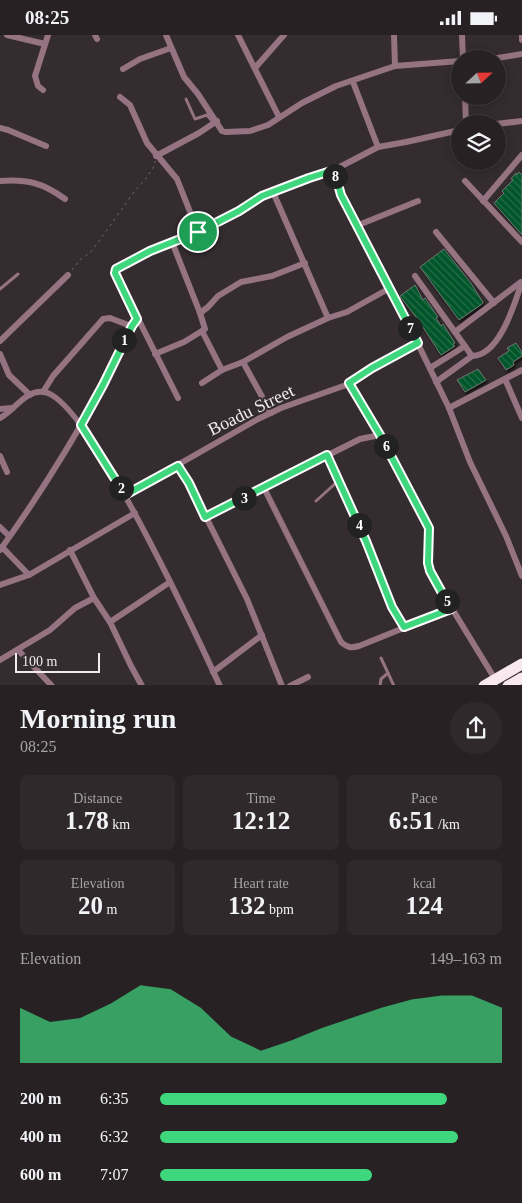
<!DOCTYPE html>
<meta charset="utf-8">
<style>
body{margin:0;font-family:Georgia,serif;background:#2f292b;color:#f1f3f6;height:100vh;display:flex;flex-direction:column;font-size:19px;white-space:nowrap}
*{box-sizing:border-box;margin:0}
p{font-size:16px;color:#a4a3a6}
.icon{flex:none;width:28px;height:28px;fill:none;stroke:currentColor;stroke-width:2;stroke-linecap:round;stroke-linejoin:round}
.map{position:relative;height:650px;overflow:hidden}
.sheet{display:flex;flex-direction:column;background:#272123;flex:1}
.sheet>*{flex:none}
.needle{width:32px;rotate:68deg}
.controls{position:absolute;left:451px;top:15px;display:grid;gap:10px}
.controls a{display:grid;place-items:center;width:55px;height:55px;border-radius:50%;background:#272123;box-shadow:0 2px 12px #0003,0 0 0 1px #433e41;font-size:25px}
.scale{position:absolute;left:15px;bottom:12px;width:85px;box-sizing:border-box;padding-left:5px;border:2px solid #f0ebed;border-top:0;font-size:14px;line-height:18px;white-space:nowrap;color:#f0ebed;-webkit-text-stroke:4px #342c2f;paint-order:stroke}
.pin{position:absolute;display:grid;place-items:center;width:42px;height:42px;color:#fff;margin:-21px;border:2px solid #fff;border-radius:50%;box-shadow:0 1px 5px #0007}
.km{position:absolute;width:25px;height:25px;margin:-12px;border-radius:50%;background:#222;color:#fff;font-size:14px;line-height:25px;text-align:center}
.round{display:grid;place-items:center;flex:none;width:52px;height:52px;border-radius:26px;background:#2f292b}
.summary{display:flex;align-items:center;justify-content:space-between;height:85px;padding:0 20px}
h1{font-size:28px;font-weight:800;line-height:38px}
.stats{display:grid;grid-template-columns:repeat(3,1fr);gap:8px;height:85px;padding:5px 20px}
.stats div{display:grid;align-content:center;border-radius:8px;background:#2f292b;text-align:center}
.stats b{font-size:25px;font-weight:800}
.stats small{font-size:14px;font-weight:400}
.stats p{font-size:14px}
.chart{height:140px;padding:10px 20px}
.chart p{display:flex;justify-content:space-between}
.chart svg{width:100%;height:90px;margin-top:5px;fill:#3fd77d;opacity:.7}
ul{padding:0 20px;list-style:none;font-size:16px}
li{display:grid;grid-template-columns:80px 60px 1fr;align-items:center;height:38px}
li i{height:12px;border-radius:6px;background:#3fd77d}
.status{display:flex;justify-content:space-between;align-items:center;height:35px;padding:0 25px;background:#272123;direction:ltr}
.status svg{height:14px;fill:currentColor}
.map>svg:first-child{display:block}
.building{fill:url(#building-back-hatch);stroke:#6f7671;filter:url(#shadow)}
.lines{fill:none;stroke-linecap:round;stroke-linejoin:round}
.path{stroke:#70696c;stroke-width:1;stroke-dasharray:2.5 4;stroke-linecap:butt}
.lane{stroke:#957381;stroke-width:3}
.street{stroke:#957381;stroke-width:6}
.highway{stroke:#fae8ef;stroke-width:11}
.route-casing{stroke:#fff;stroke-width:10}
.route{stroke:#3fd77d;stroke-width:6}
.labels{text-anchor:middle;dominant-baseline:central;stroke-width:4;stroke-linejoin:round;paint-order:stroke}
.street-label{font-size:18px;fill:#f0ebed;stroke:#342c2f}
</style>
<div class="status"><b>08:25</b><svg viewBox="0 0 49 12"><path d="M0 12V9h3v3zM5 12V6h3v6zM10 12V3h3v9zM15 12V0h3v12zM26 1h20v11H26zM47 4h2v5h-2z"/></svg></div>
<div class="map">
<svg width="522" height="651" viewBox="0 0 522 651">
<defs>
<pattern id="building-back-hatch" width="6" height="6" patternUnits="userSpaceOnUse" patternTransform="scale(1.25)"><rect width="6" height="6" fill="#005529"/><path d="M-1 5l2 2M0 0l6 6M5-1l2 2" fill="none" stroke="#266e48"/></pattern>
<filter id="shadow"><feDropShadow dx="1.5" dy="2.5" stdDeviation="1" flood-color="#0009"/></filter>
</defs>
<rect width="100%" height="100%" fill="#342c2f"/>
<g class="building">
<polygon points="519,137 522,140 522,200 494,168 504,158 502,156 513,145 511,144 516,138 517,140"/>
<polygon points="444,214 470,247 483,267 482,269 459,285 420,232"/>
<polygon points="415,250 423,265 425,263 438,282 436,283 441,291 443,289 455,308 453,309 455,311 441,320 419,286 400,261"/>
<polygon points="516,308 522,317 522,321 513,327 514,330 506,335 498,323 509,316 507,313"/>
<polygon points="478,334 486,345 465,357 457,345"/>
</g>
<g class="lines">
<polyline class="path" points="72,235 80,225 92,216 134,157 144,146 155,130 155,126"/>
<g class="lane">
<polyline points="186,64 195,84 207,80 212,86"/>
<polyline points="0,254 18,239"/>
<polyline points="316,466 338,446"/>
<polyline points="381,623 394,651"/>
<polyline points="380,651 381,644 388,638"/>
</g>
<g class="street">
<polyline points="7,0 45,9"/>
<polyline points="95,0 97,4"/>
<polyline points="166,0 184,42 198,59 222,96 225,97 250,96 268,90 302,68 336,51 395,31 460,26"/>
<polyline points="238,0 279,82"/>
<polyline points="394,0 395,31"/>
<polyline points="462,0 463,24"/>
<polyline points="522,0 522,5"/>
<polyline points="491,24 522,19"/>
<polyline points="255,33 284,0"/>
<polyline points="123,34 140,24 171,13"/>
<polyline points="353,47 378,112"/>
<polyline points="43,55 38,51 35,41 48,0"/>
<polyline points="465,61 466,89"/>
<polyline points="120,62 130,70 147,108 177,144 198,197"/>
<polyline points="496,89 522,86"/>
<polyline points="0,93 8,95 46,111"/>
<polyline points="156,121 199,98 217,86"/>
<polyline points="334,135 341,160 418,309 449,373 470,427 506,501 522,541"/>
<path d="M0 146C28 144 43 148 65 164"/>
<polyline points="465,146 522,207"/>
<polyline points="273,157 328,283"/>
<polyline points="483,166 522,120"/>
<polyline points="356,191 418,166"/>
<polyline points="436,197 494,268"/>
<polyline points="172,207 200,278 205,294 202,296 222,335"/>
<path d="M415 241 472 321C500 321 515 267 522 247"/>
<polyline points="200,278 208,272 218,261 241,247 272,241 305,228"/>
<polyline points="455,297 521,247"/>
<polyline points="0,306 68,240"/>
<polyline points="0,319 9,340 30,360"/>
<polyline points="155,319 184,307 202,296"/>
<polyline points="243,327 271,378"/>
<polyline points="430,333 465,311"/>
<polyline points="505,344 522,383"/>
<polyline points="436,347 472,321"/>
<polyline points="202,348 222,335 243,327 287,302 328,283 347,277 390,253"/>
<polyline points="349,349 366,378 380,400 429,493 428,528 434,544 495,644"/>
<polyline points="43,357 53,341 103,284 110,283 131,291"/>
<polyline points="178,363 115,238 116,234 150,216 198,197 239,176 262,161 309,143 334,135 378,112 406,107 460,95"/>
<polyline points="449,373 522,335"/>
<polyline points="0,374 12,373"/>
<path d="M0 383C14 376 26 354 44 357 88 363 198 604 220 651"/>
<polyline points="327,420 366,505 392,572 404,592"/>
<polyline points="0,421 7,437"/>
<polyline points="177,431 189,448 247,564 282,651"/>
<path d="M264 453 341 607C348 613 351 613 359 611L451 574"/>
<polyline points="125,460 258,384 281,373 349,349 372,333 418,309"/>
<polyline points="205,482 360,404 380,400"/>
<polyline points="0,492 9,501"/>
<polyline points="2,512 29,540 135,478"/>
<path d="M0 515C37 464 71 409 102 353 113 333 121 311 131 291L137 284"/>
<polyline points="70,515 94,563"/>
<polyline points="0,550 29,540"/>
<polyline points="110,587 170,547"/>
<polyline points="18,615 52,651"/>
<polyline points="0,625 50,595 75,573 94,563 110,587 131,631 142,651"/>
<polyline points="213,637 262,600"/>
<polyline points="290,651 308,642"/>
</g>
<g class="highway">
<polyline points="484,651 522,629"/>
<polyline points="508,651 522,643"/>
</g>
</g>
<g class="lines">
<g class="route-casing">
<polygon id="route" points="334,135 341,160 418,308 372,333 349,348 380,400 429,493 428,528 430,536 451,574 404,592 392,572 366,506 327,420 205,482 189,448 178,431 125,460 81,390 103,350 132,291 137,284 115,238 116,234 150,216 198,197 239,176 262,161 309,143"/>
</g>
<use href="#route" class="route"/>
</g>
<g class="labels">
<g class="street-label">
<text transform="translate(251 375) rotate(-26)">Boadu Street</text>
</g>
</g>
</svg>
<div class="controls">
<a><svg class="needle" viewBox="-14 -14 28 28"><path d="M0-13l5 13h-10z" fill="#e53935"/><path d="M0 13l5-13h-10z" fill="#a4a3a6"/></svg></a>
<a><svg class="icon" aria-label="layers" viewBox="0 0 24 24"><path d="M12 4l9 5-9 5-9-5zM3 14l9 5 9-5"/></svg></a>
</div>
<div class="scale">100 m</div>
<div class="pin" style="left:198px;top:197px;background:#1e9e55"><svg class="icon" aria-label="arrive" viewBox="0 0 24 24"><path d="M6 21V4h12l-3 4 3 4H6"/></svg></div>
<b class="km" style="left:124px;top:305px">1</b>
<b class="km" style="left:121px;top:453px">2</b>
<b class="km" style="left:244px;top:463px">3</b>
<b class="km" style="left:359px;top:490px">4</b>
<b class="km" style="left:447px;top:566px">5</b>
<b class="km" style="left:386px;top:411px">6</b>
<b class="km" style="left:410px;top:293px">7</b>
<b class="km" style="left:335px;top:141px">8</b>
</div>
<section class="sheet">
<div class="summary"><div><h1>Morning run</h1><p>08:25</p></div><a class="round"><svg class="icon" aria-label="share" viewBox="0 0 24 24"><path d="M12 15V3M7 8l5-5 5 5M5 13v7h14v-7"/></svg></a></div>
<div class="stats">
<div><p>Distance</p><b>1.78<small> km</small></b></div>
<div><p>Time</p><b>12:12</b></div>
<div><p>Pace</p><b>6:51<small> /km</small></b></div>
</div>
<div class="stats">
<div><p>Elevation</p><b>20<small> m</small></b></div>
<div><p>Heart rate</p><b>132<small> bpm</small></b></div>
<div><p>kcal</p><b>124</b></div>
</div>
<div class="chart"><p><span>Elevation</span>149–163 m</p>
<svg viewBox="0 0 160 44" preserveAspectRatio="none"><path d="M0 44V17L10 24L20 22L30 15L40 6L50 8L60 17L70 31L80 38L90 33L100 27L110 22L120 17L130 13L140 11L150 11L160 17V44z"/></svg>
</div>
<ul>
<li><b>200 m</b>6:35<i style="width:84%"></i></li>
<li><b>400 m</b>6:32<i style="width:87%"></i></li>
<li><b>600 m</b>7:07<i style="width:62%"></i></li>
</ul>
</section>
